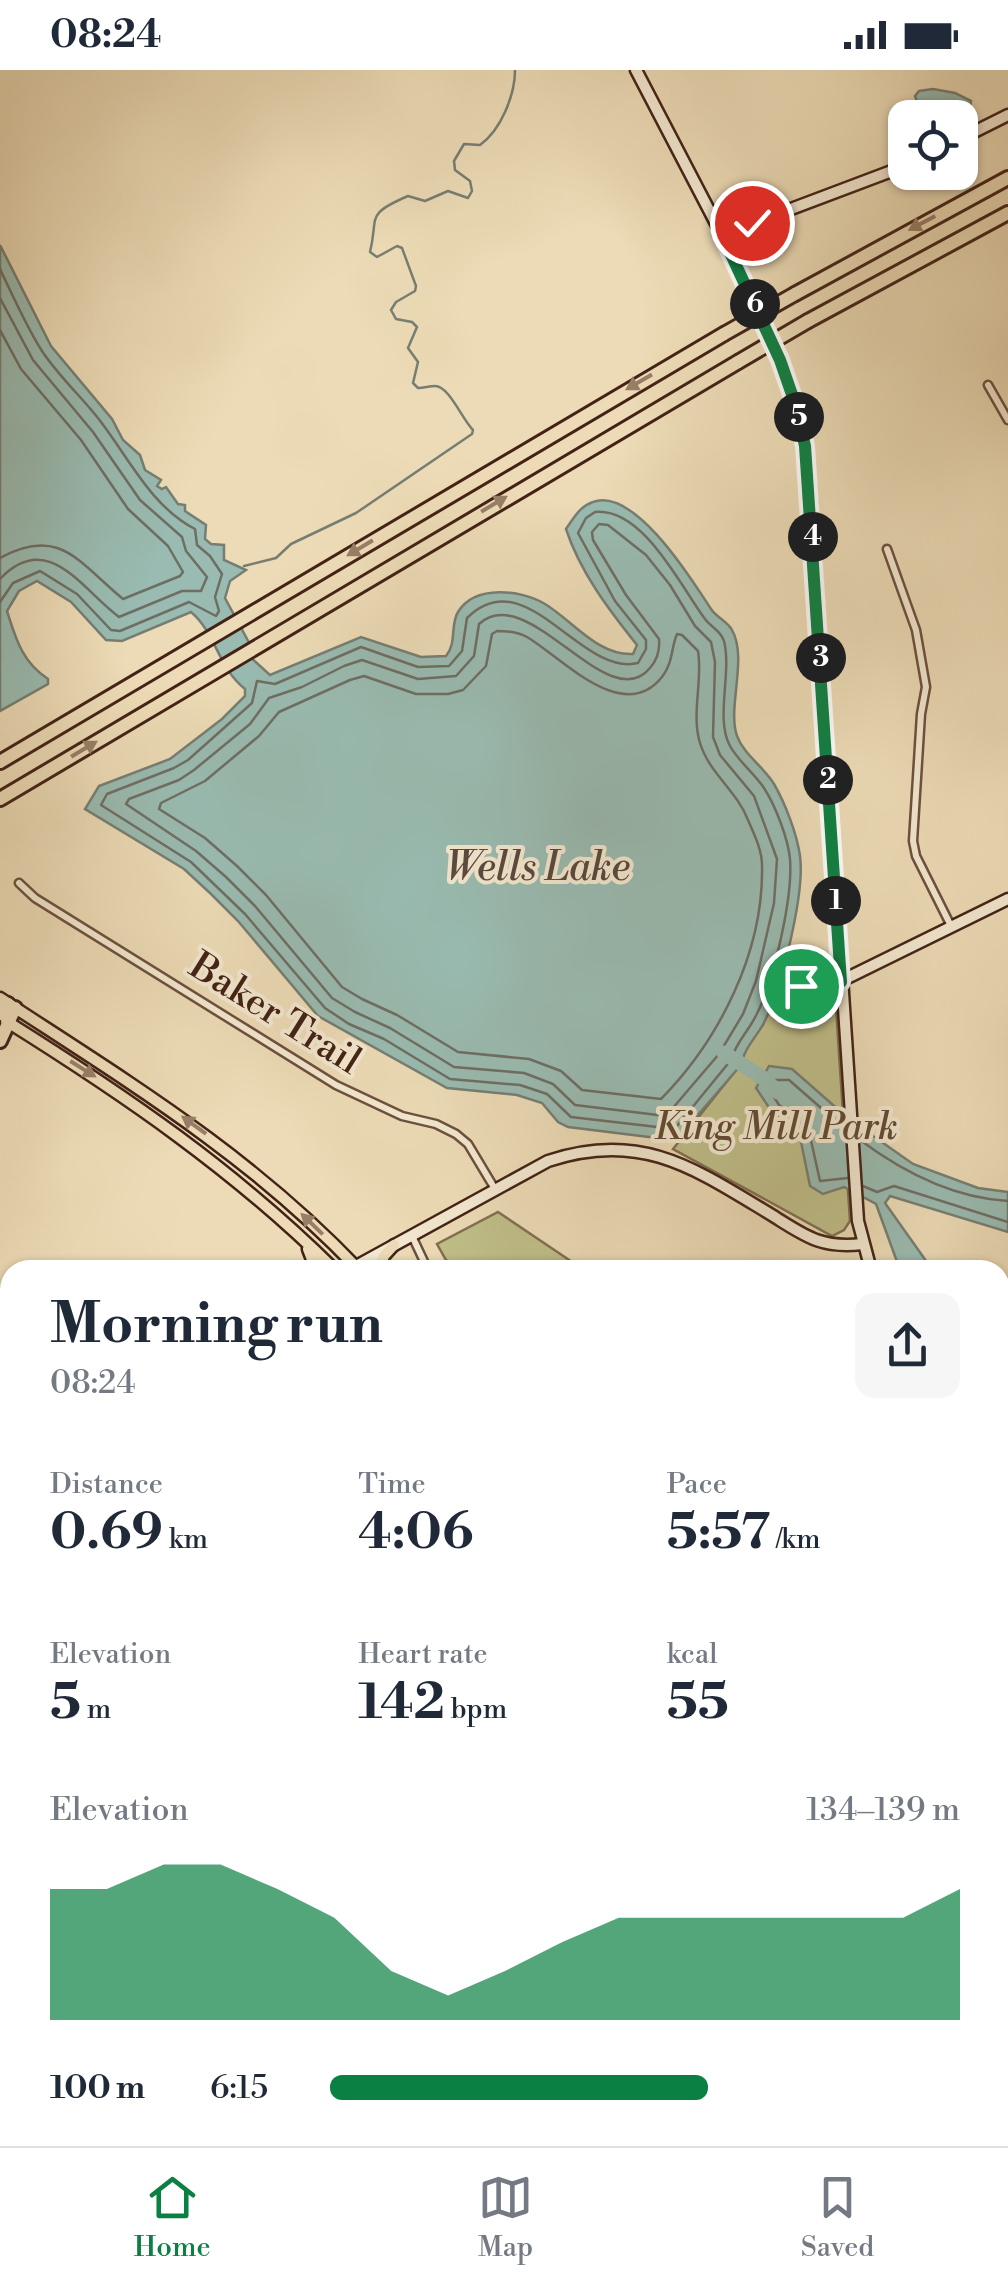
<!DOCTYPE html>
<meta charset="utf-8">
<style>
body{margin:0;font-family:"Libre Bodoni",serif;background:#f6f6f7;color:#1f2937;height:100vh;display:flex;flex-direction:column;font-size:38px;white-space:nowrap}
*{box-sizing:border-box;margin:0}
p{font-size:32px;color:#747a83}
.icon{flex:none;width:55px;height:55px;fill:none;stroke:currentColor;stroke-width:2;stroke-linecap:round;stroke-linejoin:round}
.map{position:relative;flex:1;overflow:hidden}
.side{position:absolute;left:0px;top:1190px;width:1010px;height:888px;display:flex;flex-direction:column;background:#fff;border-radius:30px 30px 0 0;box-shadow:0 2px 8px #0004}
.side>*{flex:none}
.controls{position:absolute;left:888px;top:30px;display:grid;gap:20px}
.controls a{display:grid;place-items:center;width:90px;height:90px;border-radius:20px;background:#fff;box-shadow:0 2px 8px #0004;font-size:50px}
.pin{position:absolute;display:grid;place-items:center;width:85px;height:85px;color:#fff;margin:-42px;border:5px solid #fff;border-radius:50%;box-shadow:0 2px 10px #0007}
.km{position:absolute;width:50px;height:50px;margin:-25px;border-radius:50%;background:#222;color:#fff;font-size:28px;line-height:50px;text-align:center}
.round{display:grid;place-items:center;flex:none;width:105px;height:105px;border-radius:20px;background:#f6f6f7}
.summary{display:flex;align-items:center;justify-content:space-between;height:170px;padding:0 50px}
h1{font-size:55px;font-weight:700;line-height:75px}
.stats{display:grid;grid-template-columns:repeat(3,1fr);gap:15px;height:170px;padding:10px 50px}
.stats div{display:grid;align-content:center}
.stats b{font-size:50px;font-weight:700}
.stats small{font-size:28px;font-weight:400}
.stats p{font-size:28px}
.chart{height:280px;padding:20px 50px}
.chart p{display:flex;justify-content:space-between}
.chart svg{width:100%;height:180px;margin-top:10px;fill:#0b8043;opacity:.7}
ul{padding:0 50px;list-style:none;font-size:32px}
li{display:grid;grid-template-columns:160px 120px 1fr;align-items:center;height:75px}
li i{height:25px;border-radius:12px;background:#0b8043}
.status{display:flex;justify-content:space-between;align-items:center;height:70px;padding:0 50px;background:#fff;direction:ltr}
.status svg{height:28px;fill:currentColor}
.tab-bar{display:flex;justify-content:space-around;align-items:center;height:140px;border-top:2px solid #e0e1e3;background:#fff;font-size:28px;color:#747a83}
.tab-bar a{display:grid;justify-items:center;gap:5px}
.tab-bar .on{color:#0b8043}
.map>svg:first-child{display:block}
.green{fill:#bfbe89;stroke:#807050;stroke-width:2.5}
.water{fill:#99bbb1;stroke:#767e73;stroke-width:2.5}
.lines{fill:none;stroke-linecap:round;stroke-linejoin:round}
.shore{stroke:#6e6e64;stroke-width:2.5}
.stream{stroke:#767e73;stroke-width:2.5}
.river{stroke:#99bbb1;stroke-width:15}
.street-casing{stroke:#6c503e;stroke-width:11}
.secondary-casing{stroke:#422216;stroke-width:15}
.primary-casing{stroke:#422216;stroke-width:15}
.highway-casing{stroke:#422216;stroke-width:18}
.street{stroke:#f3e8d0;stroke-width:6}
.secondary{stroke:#f3e8d0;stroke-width:10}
.primary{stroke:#ecdbb6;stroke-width:10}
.highway{stroke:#ecdbb6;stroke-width:12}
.highway-bridge-casing{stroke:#422216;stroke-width:18;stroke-linecap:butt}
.highway-bridge{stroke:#ecdbb6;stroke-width:12}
.oneway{fill:#977e66}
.route-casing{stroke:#fff;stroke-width:20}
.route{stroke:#0b8043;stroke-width:12}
.labels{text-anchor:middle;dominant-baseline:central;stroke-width:8;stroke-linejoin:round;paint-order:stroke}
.street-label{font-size:38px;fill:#422216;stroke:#f3e8d0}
.park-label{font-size:38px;font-style:italic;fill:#614933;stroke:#f3e8d0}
.water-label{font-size:40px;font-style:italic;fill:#58483d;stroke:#f3e8d0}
</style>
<div class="status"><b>08:24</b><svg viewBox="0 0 49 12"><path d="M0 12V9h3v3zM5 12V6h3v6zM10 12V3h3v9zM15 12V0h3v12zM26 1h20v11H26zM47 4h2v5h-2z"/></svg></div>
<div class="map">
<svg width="1008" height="2076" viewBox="0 0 1008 2076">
<rect width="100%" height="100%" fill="#ecdbb6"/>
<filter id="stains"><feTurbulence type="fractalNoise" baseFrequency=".002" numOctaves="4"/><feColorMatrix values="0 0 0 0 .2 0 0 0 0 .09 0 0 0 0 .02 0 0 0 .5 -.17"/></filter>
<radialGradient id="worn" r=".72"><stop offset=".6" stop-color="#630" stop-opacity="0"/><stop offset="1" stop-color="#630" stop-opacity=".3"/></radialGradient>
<g class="green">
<polygon points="777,918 835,922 850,1151 844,1160 832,1166 673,1079 740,995 743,983 763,955"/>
<polygon points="498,1142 584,1200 464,1200 446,1190 437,1174"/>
<polygon points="1008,1246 1008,1373 1000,1363 1000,1249"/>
<polygon points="1000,1474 1008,1479 1008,1534 1000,1536"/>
<polygon points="0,1768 10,1776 10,2068 220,2068 204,2076 0,2076"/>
</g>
<g class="water">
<polygon points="933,19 955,23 971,31 970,37 953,47 922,47 915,26 919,21"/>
<path d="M0 175 51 276 112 349 123 370 140 385 145 400 161 410 157 416 162 419 166 417 178 434 185 435V441L206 455 205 469 211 474 224 475V490L246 500 230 511 225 528 253 580 248 585 270 605 361 567 421 587 446 586C457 573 450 555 458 542 475 514 522 520 545 534 573 551 598 586 633 584L637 575C609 540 580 502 566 459 573 449 580 436 593 432 635 417 692 510 711 539 716 547 728 552 732 560 748 588 727 638 737 666 744 685 764 697 774 714 785 733 797 764 800 786 805 823 781 923 762 956 754 970 744 979 741 995L691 1053 683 1066 665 1069 568 1057 558 1052 542 1033 517 1025 447 1018 318 946 238 851 211 824 184 799 85 739 99 716 170 689 222 649 245 626V619C218 598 216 563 191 542L122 571 106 570 71 532 37 511 19 521 7 541C16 569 22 592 48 609V614L0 641Z"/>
<polygon points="769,996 792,999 849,1049 913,1094 978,1118 1008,1122 1008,1162 890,1126 885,1133 929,1195 936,1200 900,1200 876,1134 844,1117 823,1124 810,1116 799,1062 772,1042 756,1018"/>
</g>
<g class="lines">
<g class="shore">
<path d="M0 199C13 226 26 256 42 281 59 307 83 328 101 352 130 390 152 437 195 459L197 475 210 486 222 504 215 527 219 541 216 546 189 532 120 561 111 560 77 524 40 501 13 513 0 532"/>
<path d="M0 228 33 290 93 362 140 430 182 467 186 481 207 507 201 521H182L119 547C83 521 48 458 0 509"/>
<path d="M0 260 21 299 81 370 128 439 168 476 183 502 180 506 123 529C79 493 60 455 0 488"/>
<path d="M595 442C643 437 681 517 705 549 711 557 721 561 724 571 732 603 715 649 730 676 739 692 754 703 764 718 775 735 788 768 790 789 793 828 773 917 753 951 745 965 735 975 731 990L677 1056 666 1058 571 1047 547 1024 520 1015 450 1009 384 969 349 954 325 938 245 844 191 792 101 735 107 724 174 698 188 690 252 633 257 611 275 614 361 577 418 597 449 596 462 581 467 548C526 489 580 607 638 593L646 579V570L615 531 578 463 586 448Z"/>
<path d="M599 454 608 455 646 485 670 515 695 556 711 572 715 592 713 667 720 685 754 726 777 789 774 833 756 911 743 944 719 984 666 1046 575 1035 553 1014 524 1003 454 997 390 958 355 942 332 928 255 836 226 807 196 781 126 734 129 729 179 710 194 700 250 654 269 628 302 617 344 596 362 590 418 609 456 606 474 586 479 554C528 509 608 649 650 598 658 589 660 580 659 569L626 525 593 470 592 462Z"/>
<path d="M497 561C507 561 518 562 527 567 561 587 623 656 662 607 673 593 671 578 677 564L682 565 698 581C703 610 691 644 700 673 709 703 737 721 748 750 754 764 762 780 762 795 764 881 720 969 661 1029L582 1020 561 1001 529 989 458 982 397 945 362 929 342 917 266 825 237 796 205 768 159 739 161 733 205 711 259 666 279 642 350 610 364 606 416 624H448L463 620 486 596 492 564Z"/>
<polyline points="844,1058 789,1010 773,1010 769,1019 779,1035 808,1057 820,1111 848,1108"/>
<path d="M860 1070C903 1102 954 1128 1008 1131"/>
<polyline points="863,1116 877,1122 894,1116 1008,1152"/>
</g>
<path class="stream" d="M244 496 276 488 291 474 356 443 472 364 473 360C462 349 449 316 435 316 429 316 424 318 418 318L413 313 418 292 408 278 417 257 412 252 396 249 391 240 396 232 415 221 416 216 402 178 397 176 377 187 370 182C379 146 364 145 408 126L425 131 448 121 468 128 472 121 470 111 455 100 454 91 464 74 480 75C501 60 515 25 515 0"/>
<polyline class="river" points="724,983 763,1008 778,1022"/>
<g class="street-casing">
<g id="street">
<polyline points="988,315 1008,350"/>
<polyline points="887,479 916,560 926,617 921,644 913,771 916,786 951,856"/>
<polyline points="19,813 35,828 336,1015 402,1046 436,1054 456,1064 468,1074 495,1119"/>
<polyline points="801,916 841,911"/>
<polyline points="412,1166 428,1200"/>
<polyline points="3,1393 10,1406"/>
<polyline points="0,1478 10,1473"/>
<polyline points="1000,1598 1008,1613"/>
<polyline points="0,1607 10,1601"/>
<polyline points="0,1720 10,1715"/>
<polyline points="1000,1887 1008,1902"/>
<polyline points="1000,1960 1008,1956"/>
<polyline points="216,2076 231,2068"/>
<polyline points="792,2076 808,2068"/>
</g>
</g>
<g class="secondary-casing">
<g id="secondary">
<polyline points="636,0 722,165 780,290 802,358 810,420 858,1151 871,1200"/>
<polyline points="960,69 1008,45"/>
<polyline points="722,165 905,96"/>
<polyline points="841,911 1008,829"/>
<path d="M349 1200 548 1091C640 1060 694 1098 770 1144 804 1165 820 1179 862 1174"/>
<polyline points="1000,1381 1008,1391"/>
<polyline points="0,1394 10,1388"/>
<polyline points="0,1749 10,1758"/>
<polyline points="302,2068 307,2076"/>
<polyline points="390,2068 401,2076"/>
</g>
</g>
<g class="primary-casing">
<g id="primary">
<path d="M0 928C130 1013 251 1086 359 1200"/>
<path d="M6 951C126 1026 234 1100 335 1200"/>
<polyline points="308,1179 316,1200"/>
<polyline points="379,1200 384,1186 394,1175"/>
<polyline points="905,2068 910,2076"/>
<polyline points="920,2068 925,2076"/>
</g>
</g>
<g class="highway-casing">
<g id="highway">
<polyline points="795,224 1008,108"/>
<polyline points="808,251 1008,143"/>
<polyline points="0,692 724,264"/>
<polyline points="0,729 738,292"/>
<polyline points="0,944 8,934"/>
<polyline points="0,971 15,938"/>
</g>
</g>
<use href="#street" class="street"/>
<use href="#secondary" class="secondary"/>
<use href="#primary" class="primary"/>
<use href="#highway" class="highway"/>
<g class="highway-bridge-casing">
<g id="highway-bridge">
<polyline points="724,264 795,224"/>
<polyline points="738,292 808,251"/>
</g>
</g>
<use href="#highway-bridge" class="highway-bridge"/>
</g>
<defs><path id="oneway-solid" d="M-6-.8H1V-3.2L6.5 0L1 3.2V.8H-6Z" transform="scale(2.5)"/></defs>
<g class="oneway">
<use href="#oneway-solid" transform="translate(922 153) rotate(152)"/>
<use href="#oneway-solid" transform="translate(639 312) rotate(150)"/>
<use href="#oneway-solid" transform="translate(494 434) rotate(-31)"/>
<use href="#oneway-solid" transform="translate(360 478) rotate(149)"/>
<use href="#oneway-solid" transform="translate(84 679) rotate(-31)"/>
<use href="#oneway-solid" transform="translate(83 999) rotate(32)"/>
<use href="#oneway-solid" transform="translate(194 1055) rotate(-144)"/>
<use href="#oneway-solid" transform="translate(312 1154) rotate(-136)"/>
</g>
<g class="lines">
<g class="route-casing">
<polyline id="route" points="752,153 722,165 780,290 797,339 805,376 841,912 801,916"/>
</g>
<use href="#route" class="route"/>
</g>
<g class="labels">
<g class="street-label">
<text transform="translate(275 944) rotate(32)">Baker Trail</text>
</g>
<g class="park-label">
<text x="776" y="1057">King Mill Park</text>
</g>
<g class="water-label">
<text x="538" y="798">Wells Lake</text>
</g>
</g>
<rect width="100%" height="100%" filter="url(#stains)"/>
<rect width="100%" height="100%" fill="url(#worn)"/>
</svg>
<div class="controls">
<a><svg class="icon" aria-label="locate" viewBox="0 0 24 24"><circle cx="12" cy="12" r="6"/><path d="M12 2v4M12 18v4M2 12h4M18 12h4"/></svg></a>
</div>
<div class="pin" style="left:801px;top:916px;background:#1e9e55"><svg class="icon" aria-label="arrive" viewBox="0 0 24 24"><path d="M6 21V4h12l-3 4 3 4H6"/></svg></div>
<div class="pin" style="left:752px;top:153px;background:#d93025"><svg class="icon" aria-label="check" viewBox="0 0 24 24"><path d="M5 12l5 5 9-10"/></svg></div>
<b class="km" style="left:836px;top:831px">1</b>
<b class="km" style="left:828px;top:710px">2</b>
<b class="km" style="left:821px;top:588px">3</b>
<b class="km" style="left:813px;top:467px">4</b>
<b class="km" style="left:799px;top:347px">5</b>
<b class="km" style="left:755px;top:234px">6</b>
<section class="side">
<div class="summary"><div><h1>Morning run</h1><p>08:24</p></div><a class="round"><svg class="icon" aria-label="share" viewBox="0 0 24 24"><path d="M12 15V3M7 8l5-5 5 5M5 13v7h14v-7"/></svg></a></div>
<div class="stats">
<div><p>Distance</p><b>0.69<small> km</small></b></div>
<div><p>Time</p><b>4:06</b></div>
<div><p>Pace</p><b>5:57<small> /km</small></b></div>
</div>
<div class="stats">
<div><p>Elevation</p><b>5<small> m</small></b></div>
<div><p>Heart rate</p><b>142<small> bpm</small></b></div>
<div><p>kcal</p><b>55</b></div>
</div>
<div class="chart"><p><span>Elevation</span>134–139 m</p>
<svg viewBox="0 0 160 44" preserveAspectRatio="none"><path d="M0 44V12L10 12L20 6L30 6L40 12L50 19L60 32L70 38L80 32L90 25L100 19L110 19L120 19L130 19L140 19L150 19L160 12V44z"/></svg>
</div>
<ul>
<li><b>100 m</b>6:15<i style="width:60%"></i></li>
</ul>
</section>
</div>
<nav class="tab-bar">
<a class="on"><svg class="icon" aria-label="home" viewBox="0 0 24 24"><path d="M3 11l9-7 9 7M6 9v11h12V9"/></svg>Home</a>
<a><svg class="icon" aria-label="map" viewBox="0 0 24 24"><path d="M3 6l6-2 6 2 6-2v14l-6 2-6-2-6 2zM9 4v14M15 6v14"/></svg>Map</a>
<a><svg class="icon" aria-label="saved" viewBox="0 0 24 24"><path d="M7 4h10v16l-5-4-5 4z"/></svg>Saved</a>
</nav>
